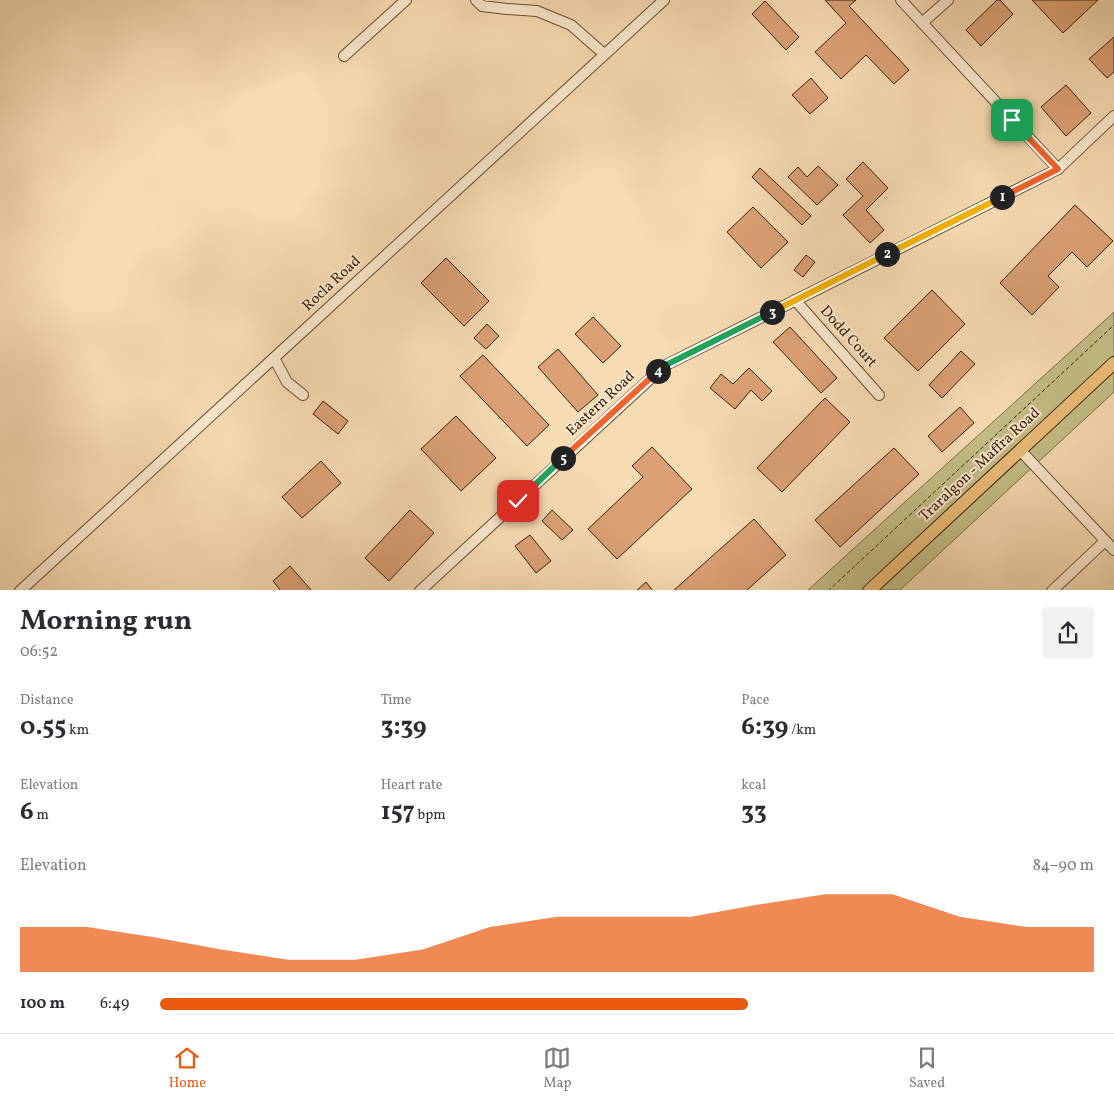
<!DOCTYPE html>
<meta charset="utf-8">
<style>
body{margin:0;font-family:Vollkorn,serif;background:#f2f2f3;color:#2b2b33;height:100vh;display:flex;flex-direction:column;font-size:19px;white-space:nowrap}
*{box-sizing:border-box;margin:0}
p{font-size:16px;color:#7c7c81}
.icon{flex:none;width:28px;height:28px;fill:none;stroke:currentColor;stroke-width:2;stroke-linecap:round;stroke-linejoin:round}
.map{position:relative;height:590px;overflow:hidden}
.sheet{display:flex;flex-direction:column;background:#fff;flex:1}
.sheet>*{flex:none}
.pin{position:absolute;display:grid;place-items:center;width:42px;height:42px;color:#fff;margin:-21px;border-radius:10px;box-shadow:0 2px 8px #0006}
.km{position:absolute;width:25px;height:25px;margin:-12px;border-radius:50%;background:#222;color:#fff;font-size:14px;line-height:25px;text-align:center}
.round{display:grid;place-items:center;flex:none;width:52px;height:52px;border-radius:5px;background:#f2f2f3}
.headline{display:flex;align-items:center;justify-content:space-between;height:85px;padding:0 20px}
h1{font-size:28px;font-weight:700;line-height:38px}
.metrics{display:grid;grid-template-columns:repeat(3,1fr);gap:8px;height:85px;padding:5px 20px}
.metrics div{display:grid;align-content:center}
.metrics b{font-size:25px;font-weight:700}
.metrics small{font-size:14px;font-weight:400}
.metrics p{font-size:14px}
.chart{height:140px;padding:10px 20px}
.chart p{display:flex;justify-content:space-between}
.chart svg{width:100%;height:90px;margin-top:5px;fill:#ea580c;opacity:.7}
ul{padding:0 20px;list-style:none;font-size:16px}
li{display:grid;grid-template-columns:80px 60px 1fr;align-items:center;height:38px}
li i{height:12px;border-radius:6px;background:#ea580c}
.menu{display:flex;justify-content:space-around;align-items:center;height:70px;border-top:1px solid #e1e1e2;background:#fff;font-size:14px;color:#7c7c81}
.menu a{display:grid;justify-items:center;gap:2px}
.menu .current{color:#ea580c}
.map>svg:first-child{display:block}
.green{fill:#c4be87;stroke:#806e47}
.building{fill:#dba175;stroke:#3d1f07}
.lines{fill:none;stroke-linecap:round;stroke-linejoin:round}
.minor-casing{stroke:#6c4e32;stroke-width:12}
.major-casing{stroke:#3d1f07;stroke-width:14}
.path{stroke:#3d1f07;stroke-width:1;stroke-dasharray:4 2.5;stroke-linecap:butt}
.minor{stroke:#fae8cd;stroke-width:10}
.major{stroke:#ecbe79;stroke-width:12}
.split-1-casing{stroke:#fff;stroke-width:10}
.split-2-casing{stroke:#fff;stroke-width:10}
.split-3-casing{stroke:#fff;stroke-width:10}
.split-4-casing{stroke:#fff;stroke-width:10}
.split-5-casing{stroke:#fff;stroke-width:10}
.split-6-casing{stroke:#fff;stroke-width:10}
.split-1{stroke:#f0652b;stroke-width:6}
.split-2{stroke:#f5b400;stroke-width:6}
.split-3{stroke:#f5b400;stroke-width:6}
.split-4{stroke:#22a559;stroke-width:6}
.split-5{stroke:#f0652b;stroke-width:6}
.split-6{stroke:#22a559;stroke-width:6}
.labels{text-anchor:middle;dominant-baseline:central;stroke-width:4;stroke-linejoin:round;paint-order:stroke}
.street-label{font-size:15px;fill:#3d1f07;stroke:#fae8cd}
</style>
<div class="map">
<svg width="1114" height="591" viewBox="0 0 1114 591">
<rect width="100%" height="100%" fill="#f7dbb2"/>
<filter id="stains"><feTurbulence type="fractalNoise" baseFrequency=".004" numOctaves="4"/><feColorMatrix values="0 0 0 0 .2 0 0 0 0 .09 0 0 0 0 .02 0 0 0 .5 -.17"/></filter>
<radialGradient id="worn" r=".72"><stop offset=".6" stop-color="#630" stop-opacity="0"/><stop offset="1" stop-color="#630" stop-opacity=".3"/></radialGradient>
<polygon class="green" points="1114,312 1114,392 1010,488 900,590 807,591"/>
<g class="building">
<polygon points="825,0 856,0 849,6 909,70 894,84 866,55 841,79 815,52 846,23"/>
<polygon points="997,0 1000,0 1013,14 981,46 966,30"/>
<polygon points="1032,0 1098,0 1063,33"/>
<polygon points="765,1 799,37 786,50 752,14"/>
<polygon points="1114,37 1114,72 1107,78 1089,59"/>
<polygon points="811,78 828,98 810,114 792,95"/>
<polygon points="1066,85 1091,113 1066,136 1041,107"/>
<polygon points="863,162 888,188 866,210 884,230 870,243 843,215 863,196 846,179"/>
<polygon points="818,166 838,185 817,205 788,177 798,167 807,177"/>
<polygon points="760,168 811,216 802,225 752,177"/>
<polygon points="1075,205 1113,241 1087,267 1072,252 1048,276 1059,287 1032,315 1000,283"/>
<polygon points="753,207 788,242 761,268 727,232"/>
<polygon points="806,255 815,262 803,277 794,270"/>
<polygon points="446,258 489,301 464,326 421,283"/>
<polygon points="932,290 965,324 918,371 884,338"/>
<polygon points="593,317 621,346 603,363 575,334"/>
<polygon points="487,324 499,336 486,349 474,338"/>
<polygon points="790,327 837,378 821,393 773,342"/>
<polygon points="558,349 598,395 578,412 538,367"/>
<polygon points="961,351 975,364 942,398 929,385"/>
<polygon points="483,355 549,425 527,446 460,376"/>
<polygon points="749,368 772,391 762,401 751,390 735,409 710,388 721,374 733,384"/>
<polygon points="825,398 850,422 782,492 757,468"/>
<polygon points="323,401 348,421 338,434 313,414"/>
<polygon points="960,407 974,423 942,452 928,436"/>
<polygon points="456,416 496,458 461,491 421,449"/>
<polygon points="652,447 692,489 617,559 588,529 643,477 632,466"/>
<polygon points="894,448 919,474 840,547 815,520"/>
<polygon points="321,461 341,483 302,518 282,497"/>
<polygon points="410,510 434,533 389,581 365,558"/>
<polygon points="552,510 573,530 562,540 542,521"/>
<polygon points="754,519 786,555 746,591 673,591"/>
<polygon points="530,535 551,561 536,573 515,546"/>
<polygon points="290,566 312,591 281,591 273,581"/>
<polygon points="646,582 653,591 636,591"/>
</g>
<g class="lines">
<g class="minor-casing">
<g id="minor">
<polyline points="476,0 482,6 507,9 537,11 571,25 604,54"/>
<polyline points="901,0 1058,169"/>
<polyline points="922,23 948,0"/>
<polyline points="344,56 406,0"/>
<polyline points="795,300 879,395"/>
<polyline points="274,358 287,382 303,395"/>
<polyline points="1020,450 1114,550"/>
<polyline points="20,591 664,0"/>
<polyline points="420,591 664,366 1058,169 1114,116"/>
<polyline points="1052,591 1105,541"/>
</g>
</g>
<g class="major-casing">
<polyline id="major" points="869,591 1114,363"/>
</g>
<polyline class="path" points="828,591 1114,325"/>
<use href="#minor" class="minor"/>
<use href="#major" class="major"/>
</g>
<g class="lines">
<g class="split-1-casing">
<polyline id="split-1" points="1002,197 1058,169 1012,120"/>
</g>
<g class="split-2-casing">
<polyline id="split-2" points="887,254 1002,197"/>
</g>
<g class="split-3-casing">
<polyline id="split-3" points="772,312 887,254"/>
</g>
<g class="split-4-casing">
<polyline id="split-4" points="658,371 664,366 772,312"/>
</g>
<g class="split-5-casing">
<polyline id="split-5" points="563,458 658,371"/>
</g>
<g class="split-6-casing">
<polyline id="split-6" points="518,501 563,458"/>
</g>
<use href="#split-1" class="split-1"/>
<use href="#split-2" class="split-2"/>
<use href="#split-3" class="split-3"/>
<use href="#split-4" class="split-4"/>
<use href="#split-5" class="split-5"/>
<use href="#split-6" class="split-6"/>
</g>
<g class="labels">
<g class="street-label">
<text transform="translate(332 284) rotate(-43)">Rocla Road</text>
<text transform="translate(848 337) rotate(48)">Dodd Court</text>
<text transform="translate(601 404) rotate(-43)">Eastern Road</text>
<text transform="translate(980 465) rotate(-43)">Traralgon - Maffra Road</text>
</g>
</g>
<rect width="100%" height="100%" filter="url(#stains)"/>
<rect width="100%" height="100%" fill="url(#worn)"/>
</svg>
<div class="pin" style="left:1012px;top:120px;background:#1e9e55"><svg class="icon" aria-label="arrive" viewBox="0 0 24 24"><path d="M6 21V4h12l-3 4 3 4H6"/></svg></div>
<div class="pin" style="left:518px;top:501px;background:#d93025"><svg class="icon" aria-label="check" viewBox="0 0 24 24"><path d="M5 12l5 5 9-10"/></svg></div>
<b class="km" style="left:1002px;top:197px">1</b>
<b class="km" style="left:887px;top:254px">2</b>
<b class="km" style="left:772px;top:312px">3</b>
<b class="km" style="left:658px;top:371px">4</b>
<b class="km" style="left:563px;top:458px">5</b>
</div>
<section class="sheet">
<div class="headline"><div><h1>Morning run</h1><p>06:52</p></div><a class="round"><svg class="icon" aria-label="share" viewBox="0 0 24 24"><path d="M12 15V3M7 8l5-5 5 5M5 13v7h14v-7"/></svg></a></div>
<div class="metrics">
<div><p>Distance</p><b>0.55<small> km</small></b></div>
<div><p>Time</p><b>3:39</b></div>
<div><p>Pace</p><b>6:39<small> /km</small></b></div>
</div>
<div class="metrics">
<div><p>Elevation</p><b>6<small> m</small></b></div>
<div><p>Heart rate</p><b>157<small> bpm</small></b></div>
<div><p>kcal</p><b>33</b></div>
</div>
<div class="chart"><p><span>Elevation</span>84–90 m</p>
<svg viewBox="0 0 160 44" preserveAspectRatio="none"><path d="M0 44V22L10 22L20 27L30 33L40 38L50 38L60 33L70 22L80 17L90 17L100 17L110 11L120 6L130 6L140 17L150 22L160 22V44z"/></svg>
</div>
<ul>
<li><b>100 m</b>6:49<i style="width:63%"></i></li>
</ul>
</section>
<nav class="menu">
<a class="current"><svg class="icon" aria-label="home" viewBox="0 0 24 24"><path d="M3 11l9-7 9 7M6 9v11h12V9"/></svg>Home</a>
<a><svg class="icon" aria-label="map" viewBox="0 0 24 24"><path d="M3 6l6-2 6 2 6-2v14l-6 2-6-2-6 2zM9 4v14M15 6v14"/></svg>Map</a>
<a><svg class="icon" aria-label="saved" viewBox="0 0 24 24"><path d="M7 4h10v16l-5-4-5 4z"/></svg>Saved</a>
</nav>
